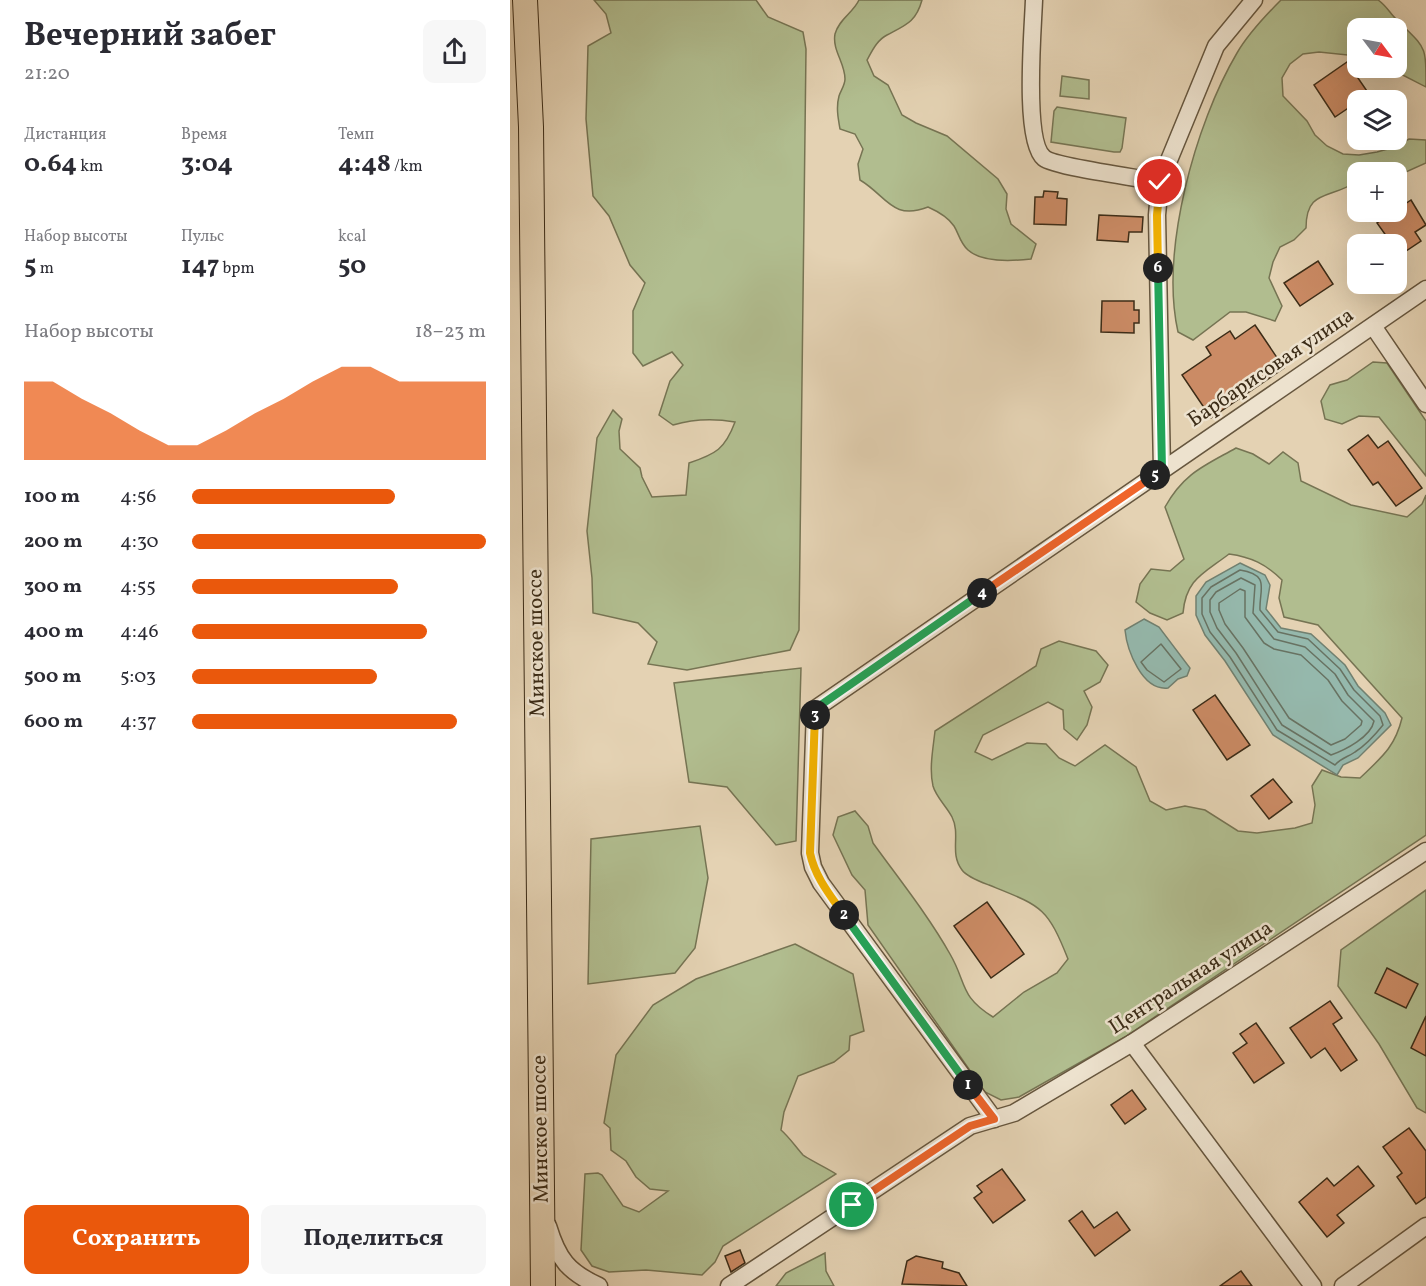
<!DOCTYPE html>
<html lang="ru">
<meta charset="utf-8">
<style>
body{margin:0;font-family:Vollkorn,serif;background:#f7f7f7;color:#2b2b33;height:100vh;display:flex;flex-direction:column;font-size:22px;white-space:nowrap}
*{box-sizing:border-box;margin:0}
p{font-size:20px;color:#7c7c81}
.icon{flex:none;width:33px;height:33px;fill:none;stroke:currentColor;stroke-width:2;stroke-linecap:round;stroke-linejoin:round}
.map{position:relative;flex:1;overflow:hidden}
.panel{display:flex;flex-direction:column;background:#fff;width:510px}
.panel>*{flex:none}
.needle{width:39px;rotate:122deg}
.tools{position:absolute;left:837px;top:18px;display:grid;gap:12px}
.tools a{display:grid;place-items:center;width:60px;height:60px;border-radius:12px;background:#fff;box-shadow:0 6px 24px #0002;font-size:30px}
.pin{position:absolute;display:grid;place-items:center;width:51px;height:51px;color:#fff;margin:-26px;border:3px solid #fff;border-radius:50%;box-shadow:0 2px 6px #0007}
.km{position:absolute;width:30px;height:30px;margin:-15px;border-radius:50%;background:#222;color:#fff;font-size:16px;line-height:30px;text-align:center}
.round{display:grid;place-items:center;flex:none;width:63px;height:63px;border-radius:12px;background:#f7f7f7}
.summary{display:flex;align-items:center;justify-content:space-between;height:102px;padding:0 24px}
h1{font-size:33px;font-weight:700;line-height:45px}
.metrics{display:grid;grid-template-columns:repeat(3,1fr);gap:9px;height:102px;padding:6px 24px}
.metrics div{display:grid;align-content:center}
.metrics b{font-size:26px;font-weight:700}
.metrics small{font-size:16px;font-weight:400}
.metrics p{font-size:16px}
.chart{height:168px;padding:12px 24px}
.chart p{display:flex;justify-content:space-between}
.chart svg{width:100%;height:108px;margin-top:6px;fill:#ea580c;opacity:.7}
.button{display:flex;gap:12px;margin-top:auto;padding:12px 24px}
.button a{flex:1;height:69px;border-radius:12px;background:#ea580c;color:#fff;font-size:24px;font-weight:700;line-height:69px;text-align:center}
.button a+a{background:#f7f7f7;color:#2b2b33}
ul{padding:0 24px;list-style:none;font-size:20px}
li{display:grid;grid-template-columns:96px 72px 1fr;align-items:center;height:45px}
li i{height:15px;border-radius:8px;background:#ea580c}
main{display:flex;flex:1;min-height:0}
.map>svg:first-child{display:block}
.green{fill:#b1bd8f;stroke:#767453;stroke-width:1.5}
.water{fill:#95b8ac;stroke:#718070;stroke-width:1.5}
.lines{fill:none;stroke-linecap:round;stroke-linejoin:round}
.shore{stroke:#687262;stroke-width:1.5}
.building{fill:#cb8b65;stroke:#3c2c17;stroke-width:1.5}
.minor-casing{stroke:#66563e;stroke-width:19}
.highway-casing{stroke:#3c2c17;stroke-width:26}
.minor{stroke:#ede2ce;stroke-width:16}
.highway{stroke:#e4d2b3;stroke-width:24}
.split-1-casing{stroke:#fff;stroke-width:12}
.split-2-casing{stroke:#fff;stroke-width:12}
.split-3-casing{stroke:#fff;stroke-width:12}
.split-4-casing{stroke:#fff;stroke-width:12}
.split-5-casing{stroke:#fff;stroke-width:12}
.split-6-casing{stroke:#fff;stroke-width:12}
.split-7-casing{stroke:#fff;stroke-width:12}
.split-1{stroke:#f0652b;stroke-width:8}
.split-2{stroke:#22a559;stroke-width:8}
.split-3{stroke:#f5b400;stroke-width:8}
.split-4{stroke:#22a559;stroke-width:8}
.split-5{stroke:#f0652b;stroke-width:8}
.split-6{stroke:#22a559;stroke-width:8}
.split-7{stroke:#f5b400;stroke-width:8}
.labels{text-anchor:middle;dominant-baseline:central;stroke-width:5;stroke-linejoin:round;paint-order:stroke}
.street-label{font-size:21px;fill:#3c2c17;stroke:#ede2ce}
</style>
<main>
<section class="panel">
<div class="summary"><div><h1>Вечерний забег</h1><p>21:20</p></div><a class="round"><svg class="icon" aria-label="share" viewBox="0 0 24 24"><path d="M12 15V3M7 8l5-5 5 5M5 13v7h14v-7"/></svg></a></div>
<div class="metrics">
<div><p>Дистанция</p><b>0.64<small> km</small></b></div>
<div><p>Время</p><b>3:04</b></div>
<div><p>Темп</p><b>4:48<small> /km</small></b></div>
</div>
<div class="metrics">
<div><p>Набор высоты</p><b>5<small> m</small></b></div>
<div><p>Пульс</p><b>147<small> bpm</small></b></div>
<div><p>kcal</p><b>50</b></div>
</div>
<div class="chart"><p><span>Набор высоты</span>18–23 m</p>
<svg viewBox="0 0 160 44" preserveAspectRatio="none"><path d="M0 44V12L10 12L20 19L30 25L40 32L50 38L60 38L70 32L80 25L90 19L100 12L110 6L120 6L130 12L140 12L150 12L160 12V44z"/></svg>
</div>
<ul>
<li><b>100 m</b>4:56<i style="width:69%"></i></li>
<li><b>200 m</b>4:30<i style="width:100%"></i></li>
<li><b>300 m</b>4:55<i style="width:70%"></i></li>
<li><b>400 m</b>4:46<i style="width:80%"></i></li>
<li><b>500 m</b>5:03<i style="width:63%"></i></li>
<li><b>600 m</b>4:37<i style="width:90%"></i></li>
</ul>
<div class="button"><a>Сохранить</a><a>Поделиться</a></div>
</section>
<div class="map">
<svg width="916" height="1286" viewBox="0 0 916 1286">
<rect width="100%" height="100%" fill="#e4d2b3"/>
<filter id="stains"><feTurbulence type="fractalNoise" baseFrequency=".00333" numOctaves="4"/><feColorMatrix values="0 0 0 0 .2 0 0 0 0 .09 0 0 0 0 .02 0 0 0 .5 -.17"/></filter>
<radialGradient id="worn" r=".72"><stop offset=".6" stop-color="#630" stop-opacity="0"/><stop offset="1" stop-color="#630" stop-opacity=".3"/></radialGradient>
<g class="green">
<path d="M84 0H246L258 17 293 32 296 49 289 630 280 650 177 670 138 664 147 642 128 623 83 613 82 578 77 531 87 438 103 410 112 419 109 431 110 449 130 468 132 477 142 497 176 495 179 463C206 454 215 449 225 422 203 418 183 419 163 425L149 415 160 381 173 365 162 352 133 366 123 353V311L135 283 120 265 99 216 83 196 76 119 78 46 101 33 96 14Z"/>
<path d="M349 0H412C406 22 396 25 377 35 367 40 362 51 357 60L364 76 378 85 392 115 406 123 437 136 488 179 497 194 496 209 501 224 526 244 521 259C503 261 472 263 458 250 450 243 449 234 444 226 438 217 427 211 418 207 382 221 377 196 350 180L348 164 353 149 345 134 330 129C328 118 326 107 329 96 331 90 335 85 335 79 335 63 322 50 325 34 329 19 343 13 349 0Z"/>
<path d="M771 0H868C877 6 880 14 888 21 916 49 916 44 916 87L879 68H886V28H848L847 56 809 52 793 54 780 64 772 78 773 96 797 121 805 135 817 146 833 154 849 155 867 152 885 147 899 139 916 140V163L887 176 886 172H848L847 181C821 200 796 188 796 228L784 240 770 247 763 262 759 278 772 306 765 321 736 312H720L683 340 668 332C650 251 685 124 727 53 738 34 755 16 771 0Z"/>
<polygon points="552,76 579,80 579,99 550,96"/>
<polygon points="547,107 616,118 612,148 610,152 604,152 541,142 544,111"/>
<polygon points="863,362 877,363 916,421 916,476 869,417 849,416 832,424 815,419 811,401 820,385 837,380"/>
<path d="M726 448 743 454 759 464 773 452 788 463 791 481 841 505 897 517 912 504 916 495V835L615 1037 509 1097 491 1100 475 1092 358 925 355 890 342 875 323 835 328 817 345 811 358 826 363 843C389 879 418 915 440 954 457 983 449 996 483 1017L514 992 547 973 558 959C537 906 531 906 479 885 471 882 457 877 452 870 439 853 451 835 442 817 437 807 426 797 423 786 419 769 423 749 425 731L526 666 531 649 549 641 586 651 598 665 590 682 574 691 582 707 577 725 567 740 554 729 553 710 538 702 473 735 465 752 482 760 517 743 536 744 549 758 565 766 595 745 626 767 640 801 656 810 675 806 695 810 728 831 747 833 785 828 802 823 805 805 802 786 812 770 831 777 850 778C872 757 885 747 892 718L808 625 774 617 769 598 772 580C756 564 741 557 719 554 693 574 676 579 673 613L657 620 640 613 626 602 630 584 641 569 660 571 674 559 655 507C674 473 694 466 726 448Z"/>
<polygon points="291,668 286,841 266,845 217,787 179,782 164,683"/>
<polygon points="190,826 198,878 185,948 165,973 78,984 81,839"/>
<polygon points="916,890 916,1113 907,1108 869,1044 828,986 831,950"/>
<path d="M285 944 343 974 354 1031 340 1036 339 1050 324 1062 288 1076 274 1112 271 1130C280 1138 285 1146 293 1155 296 1158 319 1169 326 1174L213 1246 205 1262 192 1275 136 1270 99 1272 82 1266 71 1250 75 1174 88 1173 92 1175 113 1206 129 1212 158 1191 140 1189 126 1177 116 1161 101 1150 100 1128 94 1123 106 1055 143 1005 186 979Z"/>
<polygon points="315,1253 316,1271 324,1286 266,1286 276,1273"/>
</g>
<g class="water">
<polygon points="730,563 755,575 760,585 756,609 771,628 801,634 835,665 848,686 875,713 881,725 848,758 833,765 827,775 763,735 715,661 695,635 686,615 686,596 696,582"/>
<path d="M634 619 649 627 680 668 677 676 668 679 658 688C632 691 617 650 615 630Z"/>
</g>
<g class="lines">
<g class="shore">
<path d="M730 570C761 575 749 589 750 610L768 632 798 639 830 669 844 690 870 716 873 725C865 735 856 745 845 752 838 757 831 758 825 765L767 730 720 657 700 632 692 614V598L701 587Z"/>
<path d="M731 578 745 585 743 613 764 639 795 647 825 674 838 695 864 721C861 737 835 750 821 755L772 725 726 653 707 628 700 612V600L706 592Z"/>
<polygon points="730,589 735,591 735,617 754,643 764,649 791,655 818,680 832,701 852,721 851,725 835,739 821,745 779,718 733,648 715,624 709,610 709,603"/>
<polygon points="651,644 671,669 654,682 637,670 631,662"/>
</g>
</g>
<g class="building">
<polygon points="837,62 859,94 825,117 804,85"/>
<polygon points="534,191 548,192 547,198 557,199 556,225 524,224 525,197 533,197"/>
<polygon points="901,200 916,225 905,232 911,241 890,255 886,244 882,244 867,223"/>
<polygon points="589,215 633,217 632,232 619,232 618,242 587,240"/>
<polygon points="808,261 823,284 790,306 774,283"/>
<polygon points="592,301 624,301 624,310 629,310 629,323 624,323 624,333 591,332"/>
<polygon points="745,325 774,368 701,418 672,375 701,355 696,347 720,331 725,339"/>
<polygon points="858,435 868,448 878,441 912,488 886,506 868,482 863,485 838,450"/>
<polygon points="705,695 740,745 717,760 683,710"/>
<polygon points="763,779 782,802 759,819 741,796"/>
<polygon points="477,902 514,954 481,978 444,926"/>
<polygon points="877,968 908,984 896,1008 865,993"/>
<polygon points="820,1001 832,1018 823,1024 847,1060 831,1071 815,1048 801,1058 780,1028"/>
<polygon points="916,1016 916,1056 901,1048"/>
<polygon points="746,1023 774,1063 744,1083 723,1053 737,1043 730,1034"/>
<polygon points="622,1090 636,1109 615,1124 601,1105"/>
<polygon points="899,1128 916,1151 916,1197 906,1204 887,1177 892,1173 873,1147"/>
<polygon points="848,1166 864,1186 827,1215 834,1223 817,1237 789,1202 817,1178 824,1186"/>
<polygon points="492,1169 515,1200 483,1223 464,1198 472,1192 467,1186"/>
<polygon points="572,1211 584,1228 607,1212 620,1230 585,1256 559,1221"/>
<polygon points="230,1250 235,1263 221,1272 215,1256"/>
<polygon points="406,1256 433,1262 432,1268 449,1273 457,1286 392,1284 397,1261"/>
<polygon points="731,1271 742,1286 710,1286"/>
</g>
<g class="lines">
<g class="minor-casing">
<g id="minor">
<path d="M524 0C523 29 513 141 534 158 545 167 630 178 650 182"/>
<polyline points="863,326 916,404"/>
<polyline points="652,470 647,215 650,182 706,46 744,0"/>
<polyline points="622,1043 803,1286"/>
<polyline points="484,1119 311,883 303,867 300,853 305,709 916,289"/>
<path d="M38 1226C48 1259 58 1272 89 1286"/>
<polyline points="219,1286 460,1126 504,1113 622,1043 916,851"/>
<polyline points="833,1286 916,1226"/>
</g>
</g>
<g class="highway-casing">
<polyline id="highway" points="15,0 21,127 33,1286"/>
</g>
<use href="#minor" class="minor"/>
<use href="#highway" class="highway"/>
</g>
<g class="lines">
<g class="split-1-casing">
<polyline id="split-1" points="342,1205 460,1126 484,1119 458,1085"/>
</g>
<g class="split-2-casing">
<polyline id="split-2" points="334,915 458,1085"/>
</g>
<g class="split-3-casing">
<path id="split-3" d="M305 715 300 853C305 877 320 895 334 915"/>
</g>
<g class="split-4-casing">
<polyline id="split-4" points="305,715 305,709 472,593"/>
</g>
<g class="split-5-casing">
<polyline id="split-5" points="472,593 645,475"/>
</g>
<g class="split-6-casing">
<polyline id="split-6" points="645,475 652,470 648,268"/>
</g>
<g class="split-7-casing">
<polyline id="split-7" points="648,268 647,215 650,182"/>
</g>
<use href="#split-1" class="split-1"/>
<use href="#split-2" class="split-2"/>
<use href="#split-3" class="split-3"/>
<use href="#split-4" class="split-4"/>
<use href="#split-5" class="split-5"/>
<use href="#split-6" class="split-6"/>
<use href="#split-7" class="split-7"/>
</g>
<g class="labels">
<g class="street-label">
<text transform="translate(761 368) rotate(-34)">Барбарисовая улица</text>
<text transform="translate(27 643) rotate(-91)">Минское шоссе</text>
<text transform="translate(681 978) rotate(-33)">Центральная улица</text>
<text transform="translate(31 1129) rotate(-91)">Минское шоссе</text>
</g>
</g>
<rect width="100%" height="100%" filter="url(#stains)"/>
<rect width="100%" height="100%" fill="url(#worn)"/>
</svg>
<div class="tools">
<a><svg class="needle" viewBox="-14 -14 28 28"><path d="M0-13l5 13h-10z" fill="#e53935"/><path d="M0 13l5-13h-10z" fill="#7c7c81"/></svg></a>
<a><svg class="icon" aria-label="layers" viewBox="0 0 24 24"><path d="M12 4l9 5-9 5-9-5zM3 14l9 5 9-5"/></svg></a>
<a>+</a>
<a>−</a>
</div>
<div class="pin" style="left:342px;top:1205px;background:#1e9e55"><svg class="icon" aria-label="arrive" viewBox="0 0 24 24"><path d="M6 21V4h12l-3 4 3 4H6"/></svg></div>
<div class="pin" style="left:650px;top:182px;background:#d93025"><svg class="icon" aria-label="check" viewBox="0 0 24 24"><path d="M5 12l5 5 9-10"/></svg></div>
<b class="km" style="left:458px;top:1085px">1</b>
<b class="km" style="left:334px;top:915px">2</b>
<b class="km" style="left:305px;top:715px">3</b>
<b class="km" style="left:472px;top:593px">4</b>
<b class="km" style="left:645px;top:475px">5</b>
<b class="km" style="left:648px;top:268px">6</b>
</div>
</main>
